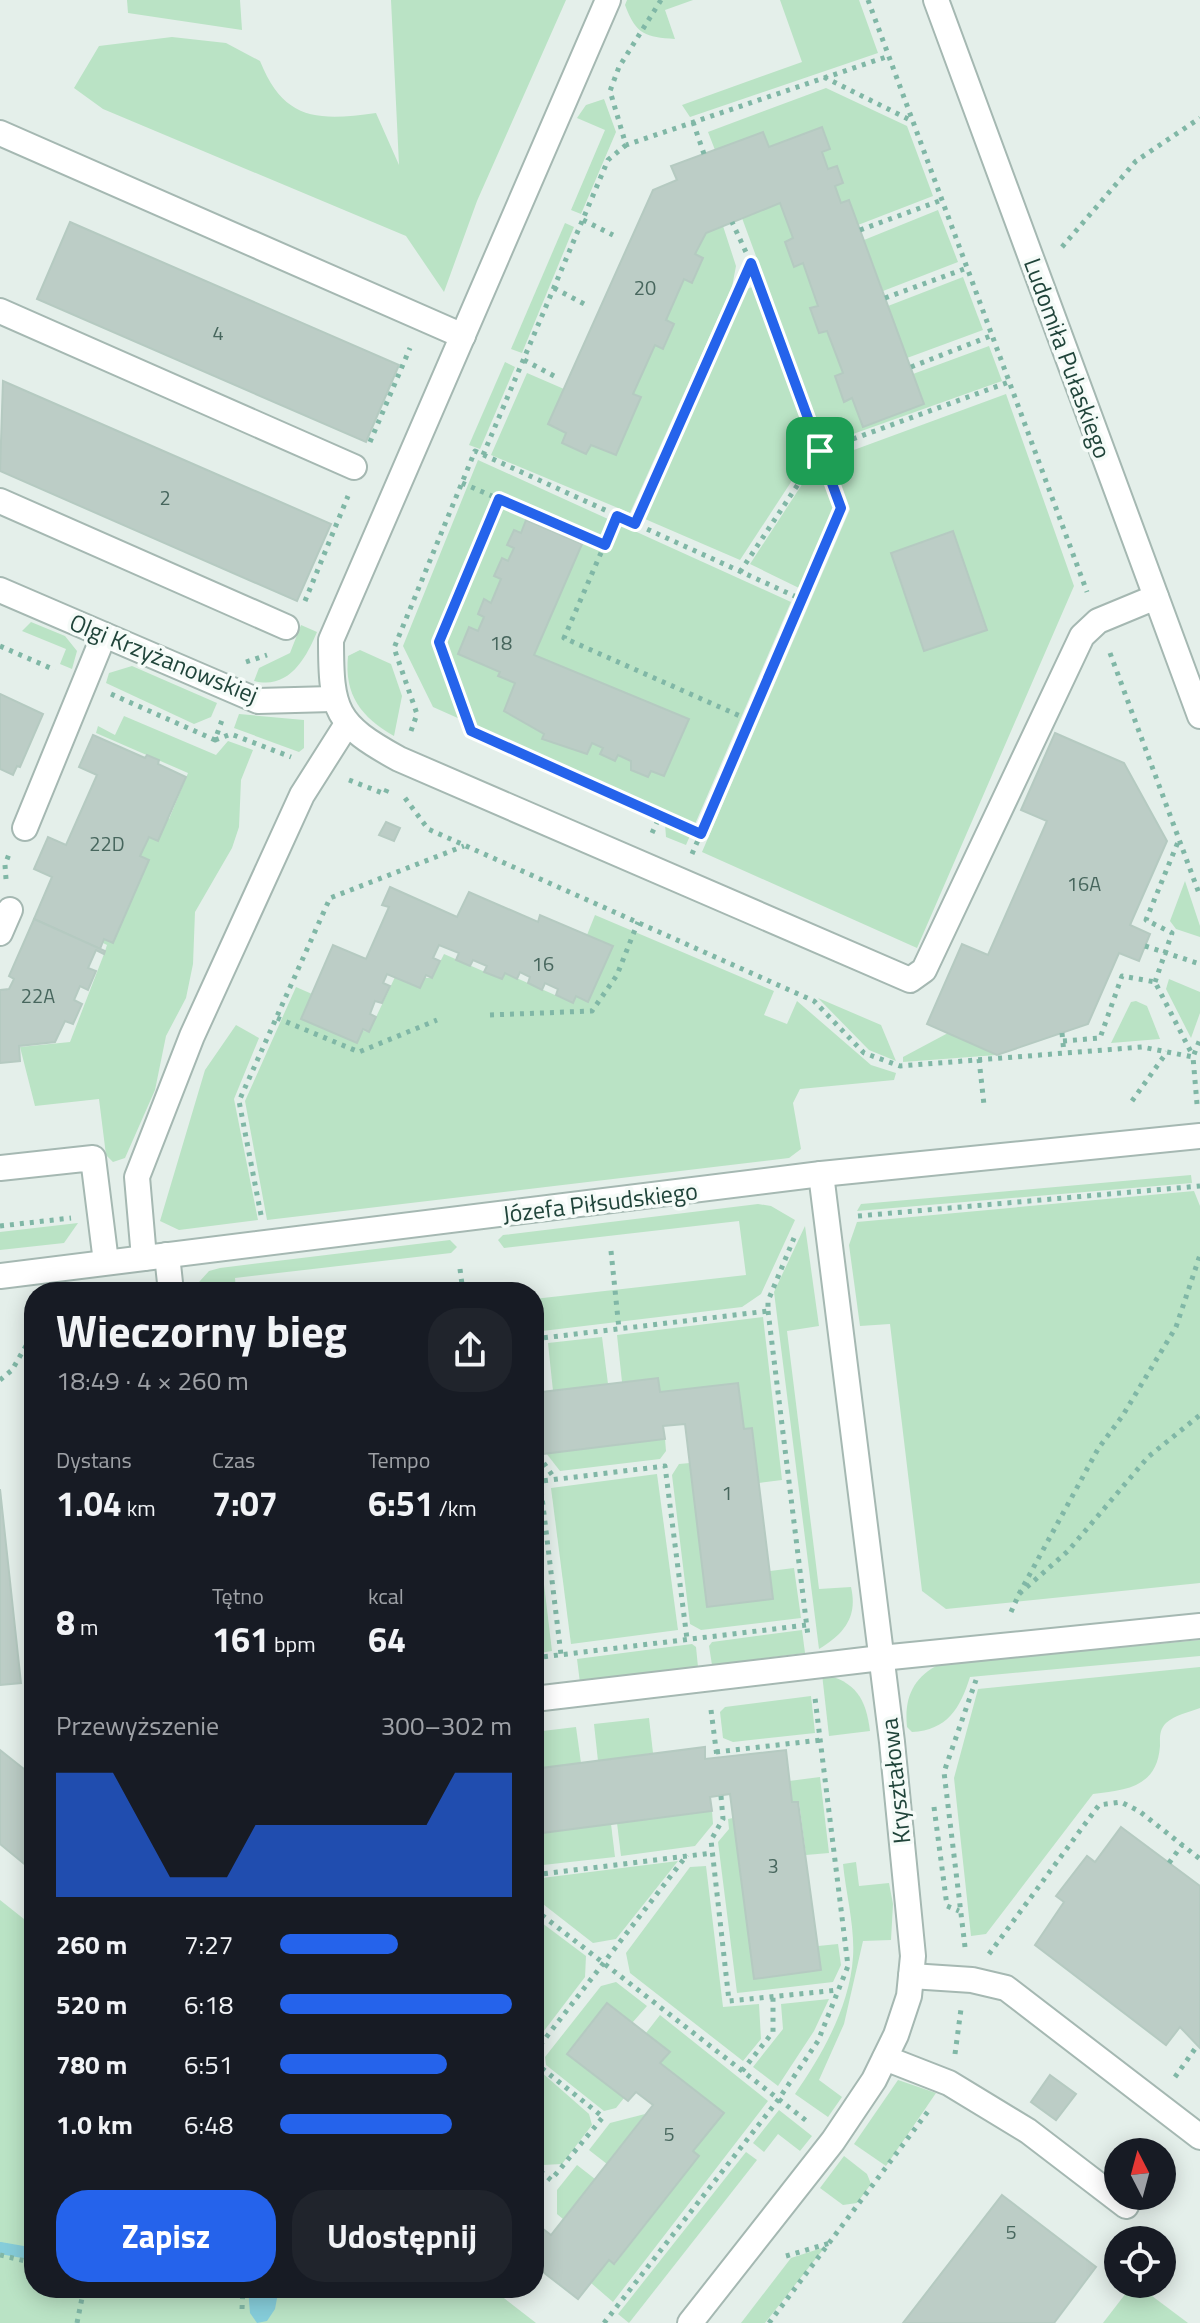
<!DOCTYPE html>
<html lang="pl">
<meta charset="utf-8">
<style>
body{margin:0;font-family:"Titillium Web",sans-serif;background:#20242c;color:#f1f3f6;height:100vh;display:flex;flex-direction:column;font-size:30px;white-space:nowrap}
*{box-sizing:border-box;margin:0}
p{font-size:26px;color:#9ea1a6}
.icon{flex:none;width:44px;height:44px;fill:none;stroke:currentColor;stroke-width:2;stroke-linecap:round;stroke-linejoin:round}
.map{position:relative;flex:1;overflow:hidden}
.details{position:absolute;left:24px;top:1282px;width:520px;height:1016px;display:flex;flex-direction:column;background:#171b24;border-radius:32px;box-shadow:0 4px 20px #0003}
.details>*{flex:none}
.needle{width:52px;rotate:354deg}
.controls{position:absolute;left:1104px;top:2138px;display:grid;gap:16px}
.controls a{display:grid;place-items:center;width:72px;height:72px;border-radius:50%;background:#171b24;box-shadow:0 4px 20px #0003;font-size:40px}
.pin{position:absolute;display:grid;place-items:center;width:68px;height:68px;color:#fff;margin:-34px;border-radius:16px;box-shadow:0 4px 12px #0006}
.round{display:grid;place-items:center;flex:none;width:84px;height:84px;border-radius:32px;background:#20242c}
.head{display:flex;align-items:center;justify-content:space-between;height:136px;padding:0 32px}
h1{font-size:44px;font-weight:700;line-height:60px}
.figures{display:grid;grid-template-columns:repeat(3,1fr);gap:12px;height:136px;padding:8px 32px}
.figures div{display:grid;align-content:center}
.figures b{font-size:34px;font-weight:700}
.figures small{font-size:22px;font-weight:400}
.figures p{font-size:22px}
.chart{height:224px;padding:16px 32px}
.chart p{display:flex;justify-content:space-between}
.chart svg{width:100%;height:144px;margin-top:8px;fill:#2563eb;opacity:.7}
.cta{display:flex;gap:16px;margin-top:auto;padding:16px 32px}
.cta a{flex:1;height:92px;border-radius:32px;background:#2563eb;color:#fff;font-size:32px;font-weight:700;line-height:92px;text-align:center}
.cta a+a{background:#20242c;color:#f1f3f6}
ul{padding:0 32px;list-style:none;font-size:26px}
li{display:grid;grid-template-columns:128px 96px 1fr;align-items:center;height:60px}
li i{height:20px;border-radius:10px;background:#2563eb}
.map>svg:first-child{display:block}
.green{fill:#bae3c5}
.water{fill:#86cdda}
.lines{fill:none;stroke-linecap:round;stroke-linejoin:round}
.stream{stroke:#86cdda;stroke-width:12}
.building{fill:#bccdc6;stroke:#b5cac1;stroke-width:2}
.minor-casing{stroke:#a5b8b2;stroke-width:28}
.path{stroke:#80b7a6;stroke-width:5;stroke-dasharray:4 6;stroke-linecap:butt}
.minor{stroke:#fff;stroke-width:24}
.route-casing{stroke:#fff;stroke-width:16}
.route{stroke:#2563eb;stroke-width:10}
.labels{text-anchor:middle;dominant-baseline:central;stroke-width:7;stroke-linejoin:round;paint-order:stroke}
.number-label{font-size:20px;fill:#47665d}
.street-label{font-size:24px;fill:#20443a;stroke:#f5fbf8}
</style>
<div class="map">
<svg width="1200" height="2323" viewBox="0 0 1200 2323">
<rect width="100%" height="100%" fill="#e4efea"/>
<g class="green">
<polygon points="127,0 240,0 242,30 128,13"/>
<path d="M391 0H566L477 201 444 292 406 236 103 109 74 88 99 46 172 37 226 43 260 61C284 121 318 121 376 113L399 165Z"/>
<path d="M627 0H693L665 10 675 39C646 37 636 35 625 5Z"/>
<polygon points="780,0 859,0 878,53 690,117 682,105 802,62"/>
<polygon points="826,88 907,126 933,196 858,225 849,200 841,203 822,153 830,149 822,127 769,147 763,132 715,150 708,132"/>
<polygon points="604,99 616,132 581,214 571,210 605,130 577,118 586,105"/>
<polygon points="780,203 793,238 785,242 794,266 803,263 818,306 810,309 819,333 827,331 843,373 835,376 844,401 852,398 863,427 924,404 913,374 989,346 1002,381 825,444 742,218"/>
<polygon points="938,210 958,262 883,291 864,240"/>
<polygon points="565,223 574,227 522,353 511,349"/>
<polygon points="723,226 736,266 732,287 630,513 491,455 527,373 564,389 548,424 566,433 562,443 586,454 591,445 616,455 641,397 633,394 655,345 664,348 674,325 666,320 684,279 693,282 703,259 695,254 706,233"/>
<polygon points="963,277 983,330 907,358 888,306"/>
<polygon points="752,287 812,450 740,560 645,519 747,289"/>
<polygon points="505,362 515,367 480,449 469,445"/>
<polygon points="1006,394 1074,586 917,948 702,852 850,509 832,458"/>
<polygon points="478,460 791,602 686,845 666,837 664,810 433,707 403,646"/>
<polygon points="816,463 835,508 799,588 750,564"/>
<polygon points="31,622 65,636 77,651 72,669 60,664 66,649 22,631"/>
<path d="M301 625 317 632C306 658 289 690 254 681L259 668 290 653Z"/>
<path d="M360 650 391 664 402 696 394 736C361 717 344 695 348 656Z"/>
<polygon points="132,666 217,703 211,717 194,724 106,683 109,673"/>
<polygon points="239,714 304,720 304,748 299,752 234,728"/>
<polygon points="124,716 216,755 228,741 253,750 241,780 239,827 232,848 195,912 193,964 186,998 166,1036 155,1090 125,1158 113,1162 106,1155 99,1099 35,1106 20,1047 70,1042 104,954 107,945 101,942 124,919 148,860 139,855 156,814 169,819 188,773 96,733 98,726 115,735"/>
<polygon points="1185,881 1200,926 1200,937 1176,929 1170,921"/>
<polygon points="595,915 774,991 764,1015 787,1024 797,1001 871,1065 896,1073 894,1080 800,1089 793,1103 801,1149 789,1158 267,1220 245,1101 296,987 312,994 301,1018 369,1032 395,977 432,978 444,954 501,979 505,973 573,1003 576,996 588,1001 587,935"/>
<polygon points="1169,979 1200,992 1200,1013 1191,1038 1166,989"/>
<polygon points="818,998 881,1025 896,1061 869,1050"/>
<polygon points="1136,1001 1147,1006 1160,1039 1111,1043 1131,1002"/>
<polygon points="236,1025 259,1038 234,1099 258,1220 179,1230 160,1221 205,1070"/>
<polygon points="948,1033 997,1055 903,1062 903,1057"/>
<polygon points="1191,1175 1192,1183 857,1211 861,1204"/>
<polygon points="1194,1191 1200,1206 1200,1583 946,1609 922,1591 890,1324 860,1326 849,1245 857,1222"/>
<polygon points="758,1204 771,1206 795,1220 761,1294 742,1307 534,1332 534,1299 746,1275 739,1221 504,1248 498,1240 503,1235"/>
<polygon points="78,1223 64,1243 0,1250 0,1232"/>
<path d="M805 1226 819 1326 787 1331 819 1589 851 1587C858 1617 844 1634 819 1649L774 1292Z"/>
<polygon points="450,1240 457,1247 451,1253 235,1278 236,1292 190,1292 209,1271 220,1268"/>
<polygon points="763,1317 782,1480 759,1483 752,1428 744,1429 738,1383 660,1392 657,1378 622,1382 617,1335"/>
<polygon points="602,1337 608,1384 553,1391 548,1343"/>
<polygon points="665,1439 666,1451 660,1459 560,1471 546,1453"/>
<polygon points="690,1463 707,1607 773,1599 770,1571 794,1568 801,1618 701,1630 690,1624 672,1475 679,1464"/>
<polygon points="657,1474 678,1630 571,1644 551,1488"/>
<polygon points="534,1501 552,1651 534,1654"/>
<polygon points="802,1630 805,1653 712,1665 709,1646 712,1642"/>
<path d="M1200 1640V1656L970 1677C960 1709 947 1730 912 1732L907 1727C904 1698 913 1677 940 1664Z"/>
<polygon points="692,1644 696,1647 698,1667 580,1683 577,1659"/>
<path d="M1200 1667V1708C1189 1712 1175 1715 1166 1723 1159 1730 1160 1738 1160 1746 1157 1787 1127 1790 1093 1794L986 1934 971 1936 954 1778 978 1689Z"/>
<path d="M822 1674C856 1681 866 1699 870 1731L829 1736Z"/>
<polygon points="811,1696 815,1733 733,1742 723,1738 720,1712 725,1707"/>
<polygon points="649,1718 653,1753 598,1761 594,1724"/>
<polygon points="576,1727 581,1763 534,1769 534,1732"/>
<polygon points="820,1777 829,1853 806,1855 799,1802 792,1802 789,1781"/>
<polygon points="712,1811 713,1824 695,1846 621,1856 617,1823"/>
<polygon points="733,1818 754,1979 821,1970 818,1946 838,1944 841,1965 833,1982 737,1993 718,1842 729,1829 728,1819"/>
<polygon points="611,1824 615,1857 534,1866 534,1834"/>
<polygon points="678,1861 616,1939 593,1943 534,1897 534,1879"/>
<path d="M856 1862 859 1886 889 1883 893 1904 891 1940 863 1941 844 2024 819 2080 842 2097 828 2117 795 2094C822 2055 850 2006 853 1957 855 1927 846 1894 843 1864Z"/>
<polygon points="706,1866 723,2007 759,2004 761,2039 743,2061 630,1973 626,1953 690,1867"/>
<polygon points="0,1900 34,1927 34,2288 491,2288 536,2323 0,2323"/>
<polygon points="534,1917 586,1956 585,1977 534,2044"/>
<polygon points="616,1982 647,2006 632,2023 568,2054 624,2098 616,2108 604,2111 546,2065 545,2057 601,1986"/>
<polygon points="829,1999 814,2031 778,2086 753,2067 783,2029 781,2004"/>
<polygon points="660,2015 768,2101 613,2302 591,2283 609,2260 615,2264 699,2156 693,2151 724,2113 660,2063 669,2052 646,2033"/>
<polygon points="540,2071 589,2114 592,2125 562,2164 543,2165 534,2158 534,2072"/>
<polygon points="898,2080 936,2093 886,2166 854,2144"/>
<polygon points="779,2110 812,2136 800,2151 778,2134 764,2152 753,2143"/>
<polygon points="645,2114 607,2164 589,2150 610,2123"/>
<polygon points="746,2152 757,2160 629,2323 618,2314"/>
<polygon points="844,2156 867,2174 871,2184 857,2203 843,2205 820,2188"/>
<polygon points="577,2165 595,2179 563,2219 557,2214 557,2190"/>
<polygon points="825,2247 765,2323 741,2323 791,2258"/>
<polygon points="1133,2284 1136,2284 1188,2323 1103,2323"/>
</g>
<polygon class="water" points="248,2288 279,2288 275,2309 267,2321 257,2323 250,2313"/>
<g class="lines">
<polyline class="stream" points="0,2248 34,2254"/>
</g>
<g class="building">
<polygon points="822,127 830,149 822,152 828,169 837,166 843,183 835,186 841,203 849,200 924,404 863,427 852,398 844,402 835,376 843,373 827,331 819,333 810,308 818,306 803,263 794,267 785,242 793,238 780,203 706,233 695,254 703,258 692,283 684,279 666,320 674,324 663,349 655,345 633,394 641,397 616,455 591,445 586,454 562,443 566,433 548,424 653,190 677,180 671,166 763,132 769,147"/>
<polygon points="70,222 399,365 366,442 37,299"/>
<polygon points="3,381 331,524 297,601 0,471"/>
<polygon points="526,520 582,544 534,655 689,719 664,776 651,771 648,777 631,770 631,761 618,755 615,761 600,754 603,748 592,743 587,754 542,739 544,734 504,711 515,683 498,676 500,672 458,654 469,627 478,631 484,617 478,614 484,599 491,603 501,579 494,576 502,558 508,561 514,548 507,545 514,530 521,533"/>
<polygon points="953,531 987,630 924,651 891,553"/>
<polygon points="0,694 43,714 20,767 17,766 13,775 0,769"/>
<polygon points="1055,733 1124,763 1167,841 1130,925 1150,934 1139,961 1119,953 1088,1024 997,1055 927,1024 962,944 988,955 1047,821 1021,810"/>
<polygon points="93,735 145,758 147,755 159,760 158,764 186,777 158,841 149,837 140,856 149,860 113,943 104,939 100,949 34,919 52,877 34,869 48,837 66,845 97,775 79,767"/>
<polygon points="386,822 400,828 394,841 379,835"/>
<polygon points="390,887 457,917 469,892 538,922 540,915 613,946 588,1002 576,996 573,1003 556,995 558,989 545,983 542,990 528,983 530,977 520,972 517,979 505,973 502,979 484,972 487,966 473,960 470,966 456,960 459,953 439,945 433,958 440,961 432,978 426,975 420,988 387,974 383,983 390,986 382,1003 375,1001 370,1014 376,1017 369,1032 363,1029 357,1043 301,1019 333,945 366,959 389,907 382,905"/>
<polygon points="34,919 105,951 104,954 96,950 88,968 96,971 88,990 80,986 74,1000 82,1004 73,1024 65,1021 55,1042 19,1046 20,1061 0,1063 0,990 9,989 14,979 9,976"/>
<polygon points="658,1378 660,1392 738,1383 744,1429 752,1428 773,1599 707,1607 685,1424 663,1426 665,1439 534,1455 534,1393"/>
<polygon points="0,1489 21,1683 0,1685"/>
<polygon points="705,1747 705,1759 786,1750 792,1802 798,1802 821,1970 754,1979 730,1794 710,1797 712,1811 534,1834 534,1769"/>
<polygon points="0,1750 34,1777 34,1872 0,1844"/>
<polygon points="1121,1827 1200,1886 1200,2048 1180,2027 1166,2045 1035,1945 1064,1902 1056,1896 1087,1856 1095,1862"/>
<polygon points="607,2003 670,2052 660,2063 724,2113 693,2151 699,2156 614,2264 609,2260 578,2299 534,2265 534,2222 551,2235 653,2105 636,2092 628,2101 567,2054"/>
<polygon points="1050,2075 1076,2094 1056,2120 1031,2102"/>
<polygon points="1002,2195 1096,2267 1054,2323 903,2323"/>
</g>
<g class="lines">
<g class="minor-casing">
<g id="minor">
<path d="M608 0 331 640C331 711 335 724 399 759L910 980 924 970 1082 636 1098 621 1156 597"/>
<polyline points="936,0 1200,716"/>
<polyline points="0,133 463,336"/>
<polyline points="0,311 354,467"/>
<polyline points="0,501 286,627"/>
<polyline points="0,590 258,701 332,699"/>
<polyline points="25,828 104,635"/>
<polyline points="0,933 10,910"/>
<polyline points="0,1168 93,1158 106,1262"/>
<polyline points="167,1255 171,1292"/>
<polyline points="144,1258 137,1177 192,1036 302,795 347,724"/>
<polyline points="0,1276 821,1174 1200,1136"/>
<polyline points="534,1699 881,1658 1200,1626"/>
<polyline points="911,1976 972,1980 1006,1988 1200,2137"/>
<polyline points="885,2058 949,2083 1028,2131 1126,2206"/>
<polyline points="690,2323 833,2141 874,2080 896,2035 909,1996 913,1956 892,1742 821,1174"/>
</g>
</g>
<g class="path">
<polyline points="661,0 619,67 610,91 626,145 889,56"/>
<polyline points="868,0 1087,592"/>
<polyline points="824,77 912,121"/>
<polyline points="693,122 704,154"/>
<polyline points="583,220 613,235"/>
<polyline points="860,230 942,200"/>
<polyline points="1062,247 1136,161 1200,118"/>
<polyline points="554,288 588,306"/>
<polyline points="885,298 967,268"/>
<polyline points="524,360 556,377"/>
<polyline points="911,367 993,335"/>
<polyline points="370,442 410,348"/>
<polyline points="483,455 608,160 626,145"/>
<polyline points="462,483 605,545"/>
<polyline points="499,499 439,642 471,731 701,834"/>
<polyline points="617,516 564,638 749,720"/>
<polyline points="635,524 751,263"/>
<polyline points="740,572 820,451 1009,382"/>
<polyline points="305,601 348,496"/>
<polyline points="0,646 55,670"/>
<polyline points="1110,653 1200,896"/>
<polyline points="246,662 267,655"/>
<polyline points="111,694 215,740 222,720"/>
<polyline points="411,731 417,714 394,648 475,451 801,599"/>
<polyline points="215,740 231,734 291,757"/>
<polyline points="349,780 385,794 388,787"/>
<polyline points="405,798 428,829 814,1001 864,1053 900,1066 1142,1047 1193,1057"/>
<polyline points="652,833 660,816"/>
<polyline points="692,854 841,508 751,263 732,222"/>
<polyline points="6,879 5,865 9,854"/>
<polyline points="1145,946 1200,964"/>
<polyline points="1155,982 1172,933 1146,920 1178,842"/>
<polyline points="490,1015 592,1011 617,975 638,922"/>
<polyline points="277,1018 359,1052 437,1020"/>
<polyline points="1062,1033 1064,1053"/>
<polyline points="1063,1041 1100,1038 1122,976 1155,982 1193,1056"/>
<polyline points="979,1059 984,1105"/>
<polyline points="1132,1101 1167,1052"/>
<polyline points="1197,1104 1193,1057 1200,1039"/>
<polyline points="261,1215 239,1101 330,898 464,846"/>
<polyline points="858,1216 1200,1186"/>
<polyline points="0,1226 71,1218"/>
<polyline points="611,1251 619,1329"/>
<polyline points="460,1269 463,1292"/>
<polyline points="768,1311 808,1636"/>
<polyline points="534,1339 768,1311 768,1301 794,1238"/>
<polyline points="0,1380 12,1370 34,1332"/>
<polyline points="538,1455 555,1479"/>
<polyline points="540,1481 561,1655"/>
<polyline points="534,1482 665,1466 687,1639"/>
<polyline points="27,1484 34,1471"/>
<polyline points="1019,1594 1098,1449 1123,1415 1176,1327 1200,1255"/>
<polyline points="1011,1612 1019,1594 1068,1551 1148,1457 1200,1415"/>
<polyline points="534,1658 807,1625"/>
<polyline points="711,1710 717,1757"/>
<polyline points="716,1752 821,1740"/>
<polyline points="721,1796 723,1819 711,1840 729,2001 838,1990"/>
<polyline points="934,1807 947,1906 959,1911"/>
<polyline points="1169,1863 1182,1845"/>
<polyline points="534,1875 712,1853"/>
<polyline points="534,1909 808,2122"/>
<polyline points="965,1947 944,1772 976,1680"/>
<polyline points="989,1954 1099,1805 1121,1802 1139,1811 1200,1859"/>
<polyline points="534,2053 687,1855"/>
<polyline points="955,2054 961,2009"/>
<polyline points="534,2062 603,2117 551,2180 534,2166"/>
<polyline points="742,2071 773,2032 773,1996"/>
<polyline points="1175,2077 1197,2046"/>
<polyline points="0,2255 34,2263"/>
<polyline points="786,2256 830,2243"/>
<polyline points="242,2309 243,2288"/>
<polyline points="77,2323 84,2288"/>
<polyline points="604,2323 778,2100 818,2041 848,1966 815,1698"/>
<polyline points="769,2323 929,2110"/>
</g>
<use href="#minor" class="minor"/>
</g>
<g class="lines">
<g class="route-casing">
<polygon id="route" points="751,263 841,508 701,834 471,731 439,642 499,499 605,545 617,516 635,524"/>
</g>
<use href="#route" class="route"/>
</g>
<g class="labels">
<g class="number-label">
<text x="645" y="287">20</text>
<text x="218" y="332">4</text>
<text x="165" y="497">2</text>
<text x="501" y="642">18</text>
<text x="107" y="843">22D</text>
<text x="1084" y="883">16A</text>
<text x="543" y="963">16</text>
<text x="38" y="995">22A</text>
<text x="727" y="1492">1</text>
<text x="773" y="1865">3</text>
<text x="669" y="2133">5</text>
<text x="1011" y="2231">5</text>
</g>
<g class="street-label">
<text transform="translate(1068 358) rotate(70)">Ludomiła Pułaskiego</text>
<text transform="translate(164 658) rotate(22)">Olgi Krzyżanowskiej</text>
<text transform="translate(600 1202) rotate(-7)">Józefa Piłsudskiego</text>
<text transform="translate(895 1781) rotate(-96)">Kryształowa</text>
</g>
</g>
</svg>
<div class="controls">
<a><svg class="needle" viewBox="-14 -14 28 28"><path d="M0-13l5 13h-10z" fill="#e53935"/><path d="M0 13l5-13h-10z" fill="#9ea1a6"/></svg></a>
<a><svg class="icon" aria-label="locate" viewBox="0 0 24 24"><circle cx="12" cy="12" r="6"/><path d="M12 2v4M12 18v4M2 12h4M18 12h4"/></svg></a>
</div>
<div class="pin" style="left:820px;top:451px;background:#1e9e55"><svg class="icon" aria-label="arrive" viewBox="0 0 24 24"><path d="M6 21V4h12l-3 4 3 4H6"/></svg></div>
<section class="details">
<div class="head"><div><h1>Wieczorny bieg</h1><p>18:49 · 4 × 260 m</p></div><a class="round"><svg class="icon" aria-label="share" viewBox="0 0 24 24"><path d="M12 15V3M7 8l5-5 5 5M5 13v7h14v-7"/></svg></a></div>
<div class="figures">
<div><p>Dystans</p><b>1.04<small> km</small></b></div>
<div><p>Czas</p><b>7:07</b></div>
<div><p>Tempo</p><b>6:51<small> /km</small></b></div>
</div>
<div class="figures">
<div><b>8<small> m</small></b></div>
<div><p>Tętno</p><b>161<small> bpm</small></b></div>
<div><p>kcal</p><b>64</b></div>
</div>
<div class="chart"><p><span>Przewyższenie</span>300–302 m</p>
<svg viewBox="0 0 160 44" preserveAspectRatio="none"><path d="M0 44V6L10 6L20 6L30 22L40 38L50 38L60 38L70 22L80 22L90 22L100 22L110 22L120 22L130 22L140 6L150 6L160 6V44z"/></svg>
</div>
<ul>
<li><b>260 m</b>7:27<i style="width:51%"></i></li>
<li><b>520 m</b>6:18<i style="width:100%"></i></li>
<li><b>780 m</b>6:51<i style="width:72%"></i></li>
<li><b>1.0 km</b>6:48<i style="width:74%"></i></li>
</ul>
<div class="cta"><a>Zapisz</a><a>Udostępnij</a></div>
</section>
</div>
